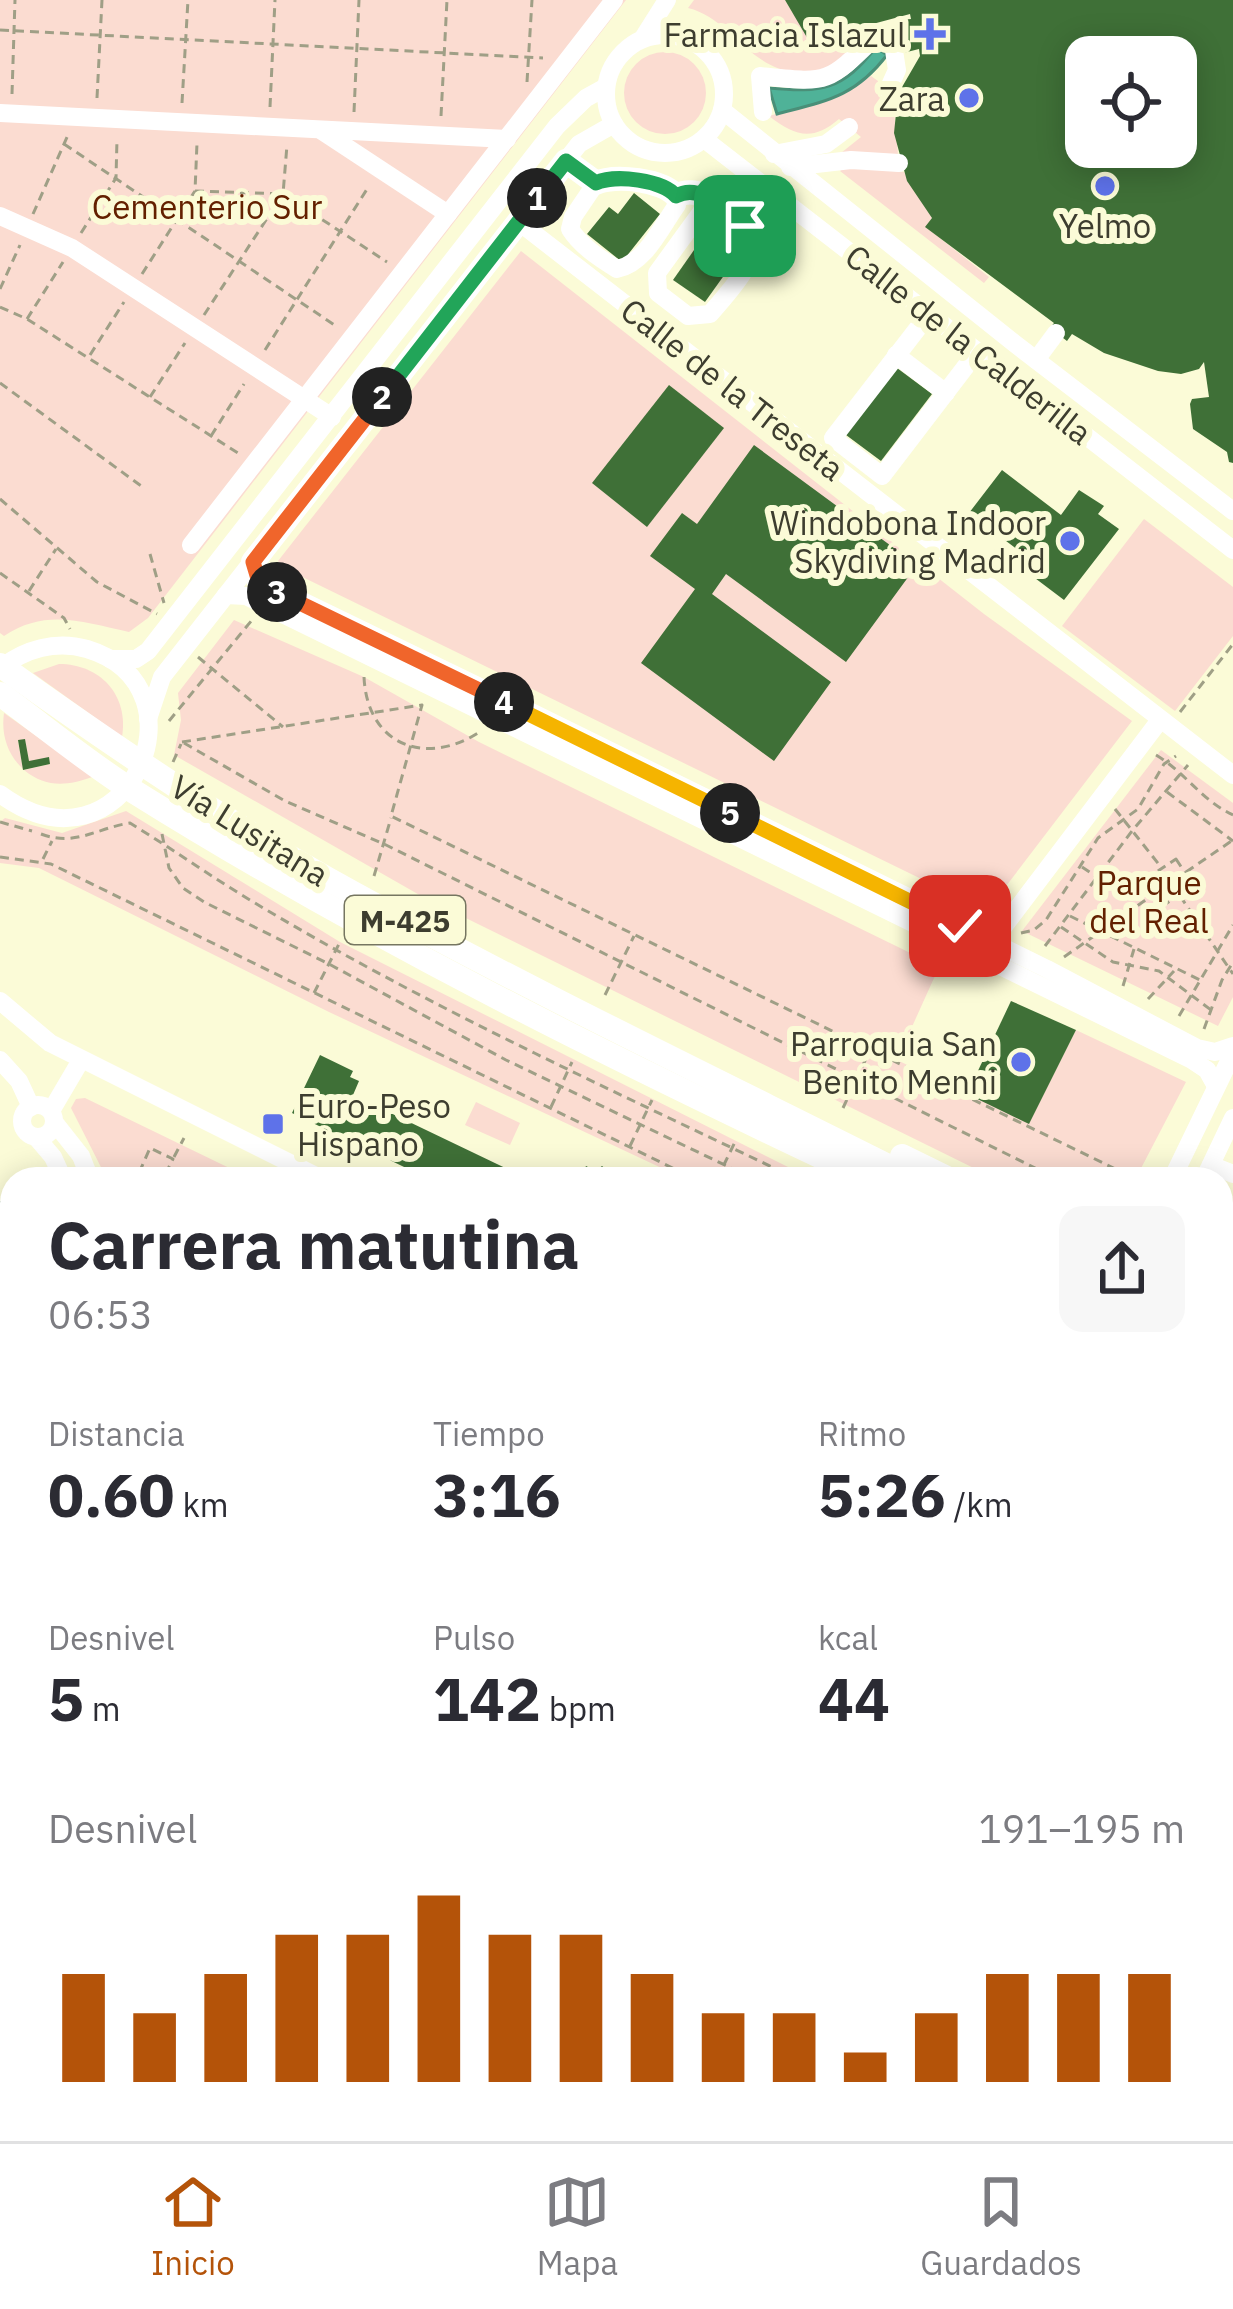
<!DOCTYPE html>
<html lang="es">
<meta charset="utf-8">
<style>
body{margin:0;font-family:"IBM Plex Sans",sans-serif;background:#f7f7f7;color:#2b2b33;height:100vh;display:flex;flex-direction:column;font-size:45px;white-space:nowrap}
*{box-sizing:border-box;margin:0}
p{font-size:39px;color:#7c7c81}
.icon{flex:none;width:66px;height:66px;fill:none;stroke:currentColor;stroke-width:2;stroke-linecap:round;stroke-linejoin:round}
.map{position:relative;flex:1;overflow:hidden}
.details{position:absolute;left:0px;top:1167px;width:1233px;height:975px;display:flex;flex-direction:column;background:#fff;border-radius:36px 36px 0 0;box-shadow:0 6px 30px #0003}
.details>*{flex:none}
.buttons{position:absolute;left:1065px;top:36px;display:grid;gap:24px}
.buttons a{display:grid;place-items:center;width:132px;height:132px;border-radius:24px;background:#fff;box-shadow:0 6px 30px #0003;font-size:60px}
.pin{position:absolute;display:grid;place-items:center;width:102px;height:102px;color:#fff;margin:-51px;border-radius:24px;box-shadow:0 6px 18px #0006}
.km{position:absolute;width:60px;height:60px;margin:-30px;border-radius:50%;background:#222;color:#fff;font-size:33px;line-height:60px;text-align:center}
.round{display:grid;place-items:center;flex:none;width:126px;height:126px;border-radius:24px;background:#f7f7f7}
.head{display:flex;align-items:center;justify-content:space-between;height:204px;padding:0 48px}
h1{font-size:66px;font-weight:700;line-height:90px}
.stats{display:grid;grid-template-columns:repeat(3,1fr);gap:18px;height:204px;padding:12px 48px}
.stats div{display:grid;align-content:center}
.stats b{font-size:60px;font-weight:700}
.stats small{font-size:33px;font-weight:400}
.stats p{font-size:33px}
.chart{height:336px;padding:24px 48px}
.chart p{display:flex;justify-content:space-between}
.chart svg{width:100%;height:216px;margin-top:12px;stroke:#b45309;stroke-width:6}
.menu{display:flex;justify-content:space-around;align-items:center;height:168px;border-top:3px solid #e1e1e2;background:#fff;font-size:33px;color:#7c7c81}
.menu a{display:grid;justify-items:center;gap:6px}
.menu .selected{color:#b45309}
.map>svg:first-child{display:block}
.green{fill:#fbdcd1}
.water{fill:#4fb298;stroke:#4a8f78;stroke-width:3}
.building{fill:#3f7037;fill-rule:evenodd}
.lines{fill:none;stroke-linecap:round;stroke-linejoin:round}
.major-tunnel{stroke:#d5d5b5;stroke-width:24;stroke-dasharray:24 12;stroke-linecap:butt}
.path{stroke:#9f9f86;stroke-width:3;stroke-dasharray:9 6;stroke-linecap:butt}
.minor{stroke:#fff;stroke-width:18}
.major{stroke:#fff;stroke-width:24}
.split-1-casing{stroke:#fff;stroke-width:24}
.split-2-casing{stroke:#fff;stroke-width:24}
.split-3-casing{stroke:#fff;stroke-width:24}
.split-4-casing{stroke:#fff;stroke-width:24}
.split-5-casing{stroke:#fff;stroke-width:24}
.split-6-casing{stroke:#fff;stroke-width:24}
.split-1{stroke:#22a559;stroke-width:15}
.split-2{stroke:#22a559;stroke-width:15}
.split-3{stroke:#f0652b;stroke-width:15}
.split-4{stroke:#f0652b;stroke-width:15}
.split-5{stroke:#f5b400;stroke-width:15}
.split-6{stroke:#f5b400;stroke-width:15}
.poi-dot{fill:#5e72e9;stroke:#fbfbd7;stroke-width:4.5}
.labels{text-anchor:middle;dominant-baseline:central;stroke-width:12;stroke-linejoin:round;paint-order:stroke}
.shield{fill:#fbfbd7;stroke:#767661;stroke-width:3}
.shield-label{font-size:30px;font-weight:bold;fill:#3d3d2f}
.poi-label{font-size:33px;fill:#3d3d2f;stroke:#fbfbd7;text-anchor:end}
.park-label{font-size:33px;fill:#632000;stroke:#fbfbd7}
.street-label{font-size:33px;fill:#3d3d2f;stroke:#fbfbd7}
</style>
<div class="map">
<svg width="1233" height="2141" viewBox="0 0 1233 2141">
<rect width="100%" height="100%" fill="#fbfbd7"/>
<g class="green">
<path d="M0 0H626L148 618 129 632C83 622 46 608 4 636L0 633Z"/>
<path d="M694 0H785L810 41 868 25 863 38 836 69C823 70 809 73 796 72 751 70 730 18 688 8Z"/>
<circle cx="665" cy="93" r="41"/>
<path d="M871 76 878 81V96L894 111 898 155 841 153 861 137 839 119C812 142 795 136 769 116L845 94Z"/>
<polygon points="845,167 904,172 932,218 926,227 989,277 984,283 840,171"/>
<polygon points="521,251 984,614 1132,721 987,911 284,568 278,561"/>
<polygon points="1144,519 1233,587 1233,636 1175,711 1062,626"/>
<polygon points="234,620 364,677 479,742 939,967 897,1060 1029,1123 1076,1030 1186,1082 1137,1176 996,1179 423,897 174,755 181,720 178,693"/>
<path d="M59 664C100 664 129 695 122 737L33 673Z"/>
<path d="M4 713 91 775 92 777C67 786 46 788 24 770L50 764 29 761 25 740 18 741 23 769C7 754 1 734 4 713Z"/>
<polygon points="1161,750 1233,803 1233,997 1218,1026 1022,931"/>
<polygon points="126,811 340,942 812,1179 685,1179 329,1012 39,868 0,863 0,822 5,818 62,833"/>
<polygon points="85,1098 252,1179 107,1179 71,1108 76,1099"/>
<polygon points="476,1102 520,1123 510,1145 465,1125"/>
<polygon points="1221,1591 1233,1639 1233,1784 1221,1736"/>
</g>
<path class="water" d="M876 47 887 55C855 97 826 101 777 114L769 88C822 93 843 90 876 47Z"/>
<g class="building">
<path d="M785 0H1233V463L1229 462 1227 452 1193 429 1190 404 1192 399 1209 397 1204 362 1199 369 1181 374 1158 371 1104 353 1072 334 1067 341 1050 328 1054 323 925 227 932 218 907 181 894 133 898 94 920 56 919 49 903 53 900 20 911 19 910 14 809 41ZM1086 57H1176V147H1086Z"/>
<polygon points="634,193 660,214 622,262 587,234 609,207 618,214"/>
<polygon points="713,223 745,246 705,302 673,280"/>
<polygon points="893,365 932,394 881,461 842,432"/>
<polygon points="669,385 724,428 647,527 592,483"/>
<polygon points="754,445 917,565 846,662 726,574 712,594 831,682 774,761 641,663 695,589 650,556 682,513 697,524"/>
<polygon points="1002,470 1061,515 1079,490 1104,506 1098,514 1119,529 1064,600 1015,563 1022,553 969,513"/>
<polygon points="25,739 29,761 49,757 50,764 23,770 18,740"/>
<polygon points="1011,1001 1076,1030 1029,1124 967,1094"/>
<polygon points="320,1055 353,1071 350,1077 359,1081 353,1095 528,1179 429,1179 292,1113"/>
<polygon points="586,1166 596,1171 602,1166 608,1171 604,1179 580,1179"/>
<polygon points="0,1201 12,1202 12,1242 0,1254"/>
<polygon points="12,1261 12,1314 0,1302 0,1273"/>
<polygon points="0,1386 12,1388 12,1585 9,1606 0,1604"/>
<polygon points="0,1692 12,1695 12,1741 5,1767 0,1766"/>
<polygon points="0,1838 12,1841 12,1906 9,1905 2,1938"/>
<polygon points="1221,1966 1233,2008 1233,2088 1228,2089 1221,2075"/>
<polygon points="0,2088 12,2090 14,2141 0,2141"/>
<polygon points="81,2130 159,2130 158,2141 80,2141"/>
<polygon points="861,2130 946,2130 948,2141 864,2141"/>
<polygon points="196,2132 245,2138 245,2141 195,2141"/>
<polygon points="390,2132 442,2138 442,2141 389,2141"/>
</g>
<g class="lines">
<g class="major-tunnel">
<polyline points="1221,1331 1233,1337"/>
<polyline points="1221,1350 1233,1356"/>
</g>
<g class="path">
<polyline points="0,30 543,58"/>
<polyline points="527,82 532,0"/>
<polyline points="12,94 15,0"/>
<polyline points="97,98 102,0"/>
<polyline points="182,103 188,0"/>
<polyline points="270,107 275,0"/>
<polyline points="354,112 359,0"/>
<polyline points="441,116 447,0"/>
<polyline points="64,144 336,326"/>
<polyline points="195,191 283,194 387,262"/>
<polyline points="33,214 68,135"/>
<polyline points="81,233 116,178 117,139"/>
<polyline points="142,274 195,191 197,143"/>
<polyline points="0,289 20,245"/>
<polyline points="0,307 27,319 238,453"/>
<polyline points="204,315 283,194 287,145"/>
<polyline points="27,319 63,262"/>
<polyline points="265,350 369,186"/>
<polyline points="90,355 124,302"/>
<polyline points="0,383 144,488"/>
<polyline points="150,397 185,343"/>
<polyline points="211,436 244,384"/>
<polyline points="0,499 97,582 157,614"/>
<polyline points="150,554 164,603"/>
<polyline points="0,573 64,618 70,629"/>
<polyline points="29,591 56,549"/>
<polyline points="198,657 283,727"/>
<path d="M364 677C367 744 424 767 478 733"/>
<polyline points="1180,712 1233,644"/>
<polyline points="169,721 252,620"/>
<polyline points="182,742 422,705 391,816 1136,1179"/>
<polyline points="184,743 285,801 384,844 1057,1179"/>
<path d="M1156 755C1186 773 1201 800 1233 815"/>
<polyline points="173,762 181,744"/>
<polyline points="1167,792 1233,841"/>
<polyline points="1115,809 1161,867"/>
<polyline points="0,822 32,831"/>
<path d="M41 834C75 847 97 828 130 823 169 847 206 873 245 897 421 1004 612 1090 797 1179"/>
<polyline points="162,834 169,868 183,888 204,902 329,964 506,1060 754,1179"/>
<polyline points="0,857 51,864 695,1179"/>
<polyline points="43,859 52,841"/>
<polygon points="1176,859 1193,885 1167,903 1149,877"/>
<polyline points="1082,867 1097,877"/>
<polyline points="1186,872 1233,840"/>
<polyline points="374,876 391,818"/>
<polyline points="1180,896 1233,974"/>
<polyline points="1070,916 1200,980"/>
<polyline points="1061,927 1113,962 1159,971 1211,1010"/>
<polyline points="1021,933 1034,930 1046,920 1098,838 1138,809 1164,764 1176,756"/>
<polyline points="1045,946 1132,831 1188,765"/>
<polyline points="1064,957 1157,892"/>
<polyline points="1123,986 1134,949"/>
<polyline points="314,993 340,942"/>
<polyline points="605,995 634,936"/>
<polyline points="1148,999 1174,971"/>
<polyline points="1179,1016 1233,925"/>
<polyline points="1204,1029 1222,980 1233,962"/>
<polyline points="551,1107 572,1062"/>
<polyline points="843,1108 869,1052"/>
<polyline points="630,1146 652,1100"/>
<polyline points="174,1157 184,1138"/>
<polyline points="152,1179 139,1173 150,1148 173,1159 163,1179"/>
<polyline points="717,1179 735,1142"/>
<polyline points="806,1179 807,1177"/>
<polyline points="1221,1442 1233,1489"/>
<polyline points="1221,1892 1233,1937"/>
<polyline points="768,2130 771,2141"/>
<polyline points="736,2141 742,2134 761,2130"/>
</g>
<g class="minor">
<circle cx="665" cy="94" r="59"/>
<polyline points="643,38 667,0"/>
<polyline points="722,110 1014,343 1233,511"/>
<path d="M763 112 760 76C828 83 826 85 875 37L882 35 893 44 897 70 888 90"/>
<polyline points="0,113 507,139"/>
<polyline points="322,131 448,214"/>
<polyline points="704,139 1233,550"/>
<polyline points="774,154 826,144 849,127"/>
<path d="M566 161 596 183C616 174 662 181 676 196L677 205C661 227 645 264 617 269 599 258 581 246 570 229L573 217 596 183"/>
<polyline points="790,167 851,160 899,163"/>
<path d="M676 196 687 190 698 191 752 230C768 230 777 211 785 199"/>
<path d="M710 200 657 273 658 293 688 316 710 314C731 290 756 263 759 230"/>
<polyline points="0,216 72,248 332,417"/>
<polyline points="519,222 1233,775"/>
<polyline points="928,315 833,438 882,476 976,353"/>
<polyline points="896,355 946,393"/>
<polyline points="1036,360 1056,333"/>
<polyline points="191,545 614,0"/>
<polyline points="253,562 259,582 275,591 1047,969 1197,1048 1215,1052 1233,1046"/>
<polyline points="226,595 246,596 1192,1060 1207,1070 1216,1086"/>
<polyline points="110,659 136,659 148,651 557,126 586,98 606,87"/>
<path d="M0 669C24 649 56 640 87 649 214 687 125 886 0 794"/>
<polyline points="148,719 162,677 579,144 614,124"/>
<polyline points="992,942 1160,720"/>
<polyline points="0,1001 50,1043 322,1179"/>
<polyline points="0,1060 19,1081 31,1107"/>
<circle cx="38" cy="1121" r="16"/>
<polyline points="51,1111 81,1060"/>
<polyline points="55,1123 81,1156 90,1179"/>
<polyline points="36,1137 53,1157 63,1179"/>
<polyline points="1211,1165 1233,1174"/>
<polyline points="1172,1179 1233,1053"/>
<polyline points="1204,1179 1233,1118"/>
<polyline points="1221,1555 1233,1603"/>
<polyline points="1221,1797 1233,1845"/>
<polyline points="0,1802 12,1805"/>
<polyline points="0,2069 12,2070"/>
<polyline points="1221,2102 1233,2099"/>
<polyline points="515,2130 605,2141"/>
<polyline points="826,2130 828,2141"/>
<polyline points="994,2130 997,2141"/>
<polyline points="179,2141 180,2130"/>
<polyline points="706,2141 708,2130"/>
<polyline points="1069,2141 1112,2130"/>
</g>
<g class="major">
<path d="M0 665C113 746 231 826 353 893 537 994 727 1085 914 1179"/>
<path d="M0 694C44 726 87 762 133 791 368 938 617 1061 868 1179"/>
<polyline points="902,1156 949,1179"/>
<polyline points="1221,1307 1233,1316"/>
<polyline points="1221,1368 1233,1374"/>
</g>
</g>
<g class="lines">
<g class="split-1-casing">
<path id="split-1" d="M537 198 566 161 596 183C615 174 663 180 676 196 701 182 725 211 745 226"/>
</g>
<g class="split-2-casing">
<polyline id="split-2" points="382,397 537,198"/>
</g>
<g class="split-3-casing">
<polyline id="split-3" points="277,592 259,582 253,562 382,397"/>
</g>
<g class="split-4-casing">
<polyline id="split-4" points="277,592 504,702"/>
</g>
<g class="split-5-casing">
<polyline id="split-5" points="504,702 730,813"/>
</g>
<g class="split-6-casing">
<polyline id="split-6" points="730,813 960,926"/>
</g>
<use href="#split-1" class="split-1"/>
<use href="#split-2" class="split-2"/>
<use href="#split-3" class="split-3"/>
<use href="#split-4" class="split-4"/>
<use href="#split-5" class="split-5"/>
<use href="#split-6" class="split-6"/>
</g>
<g class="poi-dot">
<path d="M924 16h12v12h12v12h-12v12h-12v-12h-12v-12h12z"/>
<circle cx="969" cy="98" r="12"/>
<circle cx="1105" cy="186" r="12"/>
<circle cx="1070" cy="541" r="12"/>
<circle cx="1021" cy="1062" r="12"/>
<rect x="261" y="1112" width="24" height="24" rx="6"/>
</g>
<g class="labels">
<rect class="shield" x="345" y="896" width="120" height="48" rx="9"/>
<g class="shield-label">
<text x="405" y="920">M-425</text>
</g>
<g class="poi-label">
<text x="906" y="34">Farmacia Islazul</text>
<text x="945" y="98">Zara</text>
<text x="1105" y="225" text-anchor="middle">Yelmo</text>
<text x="1046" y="522">Windobona Indoor<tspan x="1046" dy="38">Skydiving Madrid</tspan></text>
<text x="997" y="1043">Parroquia San<tspan x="997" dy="38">Benito Menni</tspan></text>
<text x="297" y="1105" text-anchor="start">Euro-Peso<tspan x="297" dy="38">Hispano</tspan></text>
</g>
<g class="park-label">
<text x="207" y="206">Cementerio Sur</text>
<text x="1149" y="882">Parque<tspan x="1149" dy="38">del Real</tspan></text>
</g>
<g class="street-label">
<text transform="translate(969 344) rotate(38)">Calle de la Calderilla</text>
<text transform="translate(733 389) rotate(38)">Calle de la Treseta</text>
<text transform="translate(250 830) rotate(32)">Vía Lusitana</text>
</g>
</g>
</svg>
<div class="buttons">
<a><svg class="icon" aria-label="locate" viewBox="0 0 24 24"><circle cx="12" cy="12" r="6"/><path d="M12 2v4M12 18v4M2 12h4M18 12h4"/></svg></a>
</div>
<div class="pin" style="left:745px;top:226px;background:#1e9e55"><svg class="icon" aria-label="arrive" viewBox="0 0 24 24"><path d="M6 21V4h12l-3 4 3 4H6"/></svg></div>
<div class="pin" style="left:960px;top:926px;background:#d93025"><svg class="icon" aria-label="check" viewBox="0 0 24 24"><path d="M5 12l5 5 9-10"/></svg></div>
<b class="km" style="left:537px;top:198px">1</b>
<b class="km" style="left:382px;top:397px">2</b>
<b class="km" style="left:277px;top:592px">3</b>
<b class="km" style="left:504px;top:702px">4</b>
<b class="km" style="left:730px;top:813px">5</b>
<section class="details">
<div class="head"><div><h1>Carrera matutina</h1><p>06:53</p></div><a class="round"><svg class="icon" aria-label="share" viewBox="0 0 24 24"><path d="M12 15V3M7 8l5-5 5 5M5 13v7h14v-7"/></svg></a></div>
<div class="stats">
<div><p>Distancia</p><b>0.60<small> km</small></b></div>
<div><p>Tiempo</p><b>3:16</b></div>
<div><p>Ritmo</p><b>5:26<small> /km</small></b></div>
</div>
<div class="stats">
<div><p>Desnivel</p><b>5<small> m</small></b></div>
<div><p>Pulso</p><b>142<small> bpm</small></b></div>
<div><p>kcal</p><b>44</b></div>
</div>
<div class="chart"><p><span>Desnivel</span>191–195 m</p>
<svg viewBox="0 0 160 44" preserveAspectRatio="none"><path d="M5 44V22M15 44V30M25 44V22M35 44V14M45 44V14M55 44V6M65 44V14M75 44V14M85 44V22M95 44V30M105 44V30M115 44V38M125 44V30M135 44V22M145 44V22M155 44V22"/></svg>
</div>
</section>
</div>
<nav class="menu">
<a class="selected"><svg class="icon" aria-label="home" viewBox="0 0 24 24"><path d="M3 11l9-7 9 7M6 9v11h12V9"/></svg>Inicio</a>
<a><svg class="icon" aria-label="map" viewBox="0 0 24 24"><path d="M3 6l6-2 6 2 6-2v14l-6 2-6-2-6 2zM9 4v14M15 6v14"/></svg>Mapa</a>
<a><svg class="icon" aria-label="saved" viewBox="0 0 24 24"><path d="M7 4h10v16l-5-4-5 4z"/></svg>Guardados</a>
</nav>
